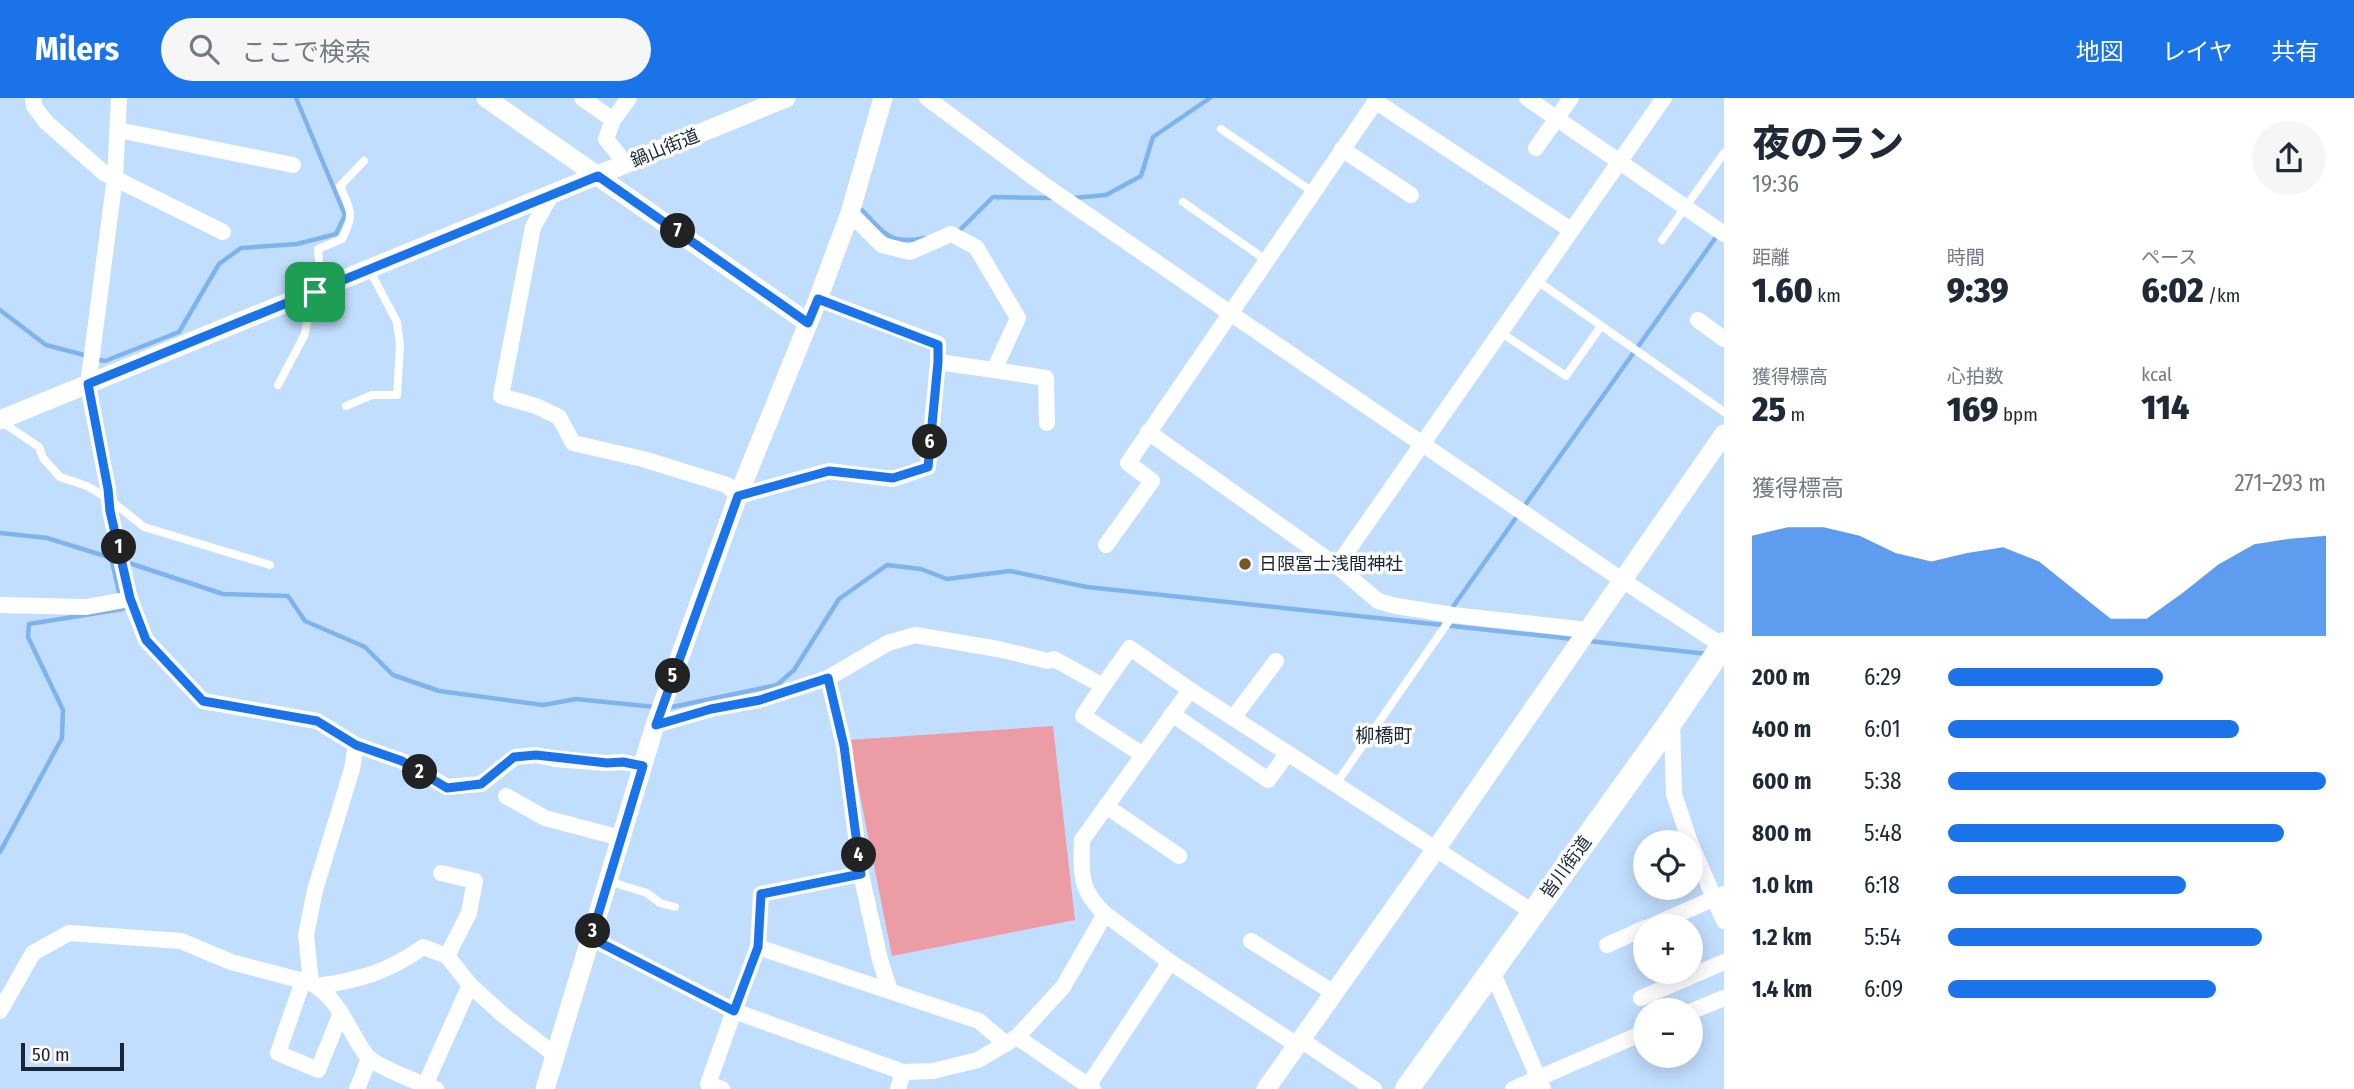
<!DOCTYPE html>
<html lang="ja">
<meta charset="utf-8">
<style>
body{margin:0;font-family:"Fira Sans Condensed","Noto Sans JP",sans-serif;background:#f6f6f7;color:#1f2937;height:100vh;display:flex;flex-direction:column;font-size:26px;white-space:nowrap}
*{box-sizing:border-box;margin:0}
p{font-size:23px;color:#747a83}
.icon{flex:none;width:38px;height:38px;fill:none;stroke:currentColor;stroke-width:2;stroke-linecap:round;stroke-linejoin:round}
.map{position:relative;flex:1;overflow:hidden}
.panel{display:flex;flex-direction:column;background:#fff;width:630px}
.panel>*{flex:none}
.controls{position:absolute;left:1633px;top:732px;display:grid;gap:14px}
.controls a{display:grid;place-items:center;width:70px;height:70px;border-radius:50%;background:#fff;box-shadow:0 4px 18px #0003;font-size:35px}
.scale{position:absolute;left:21px;bottom:18px;width:103px;box-sizing:border-box;padding-left:7px;border:4px solid #192635;border-top:0;font-size:19px;line-height:24px;white-space:nowrap;color:#192635;-webkit-text-stroke:5px #fcfcfc;paint-order:stroke}
.pin{position:absolute;display:grid;place-items:center;width:60px;height:60px;color:#fff;margin:-30px;border-radius:14px;box-shadow:0 4px 10px #0006}
.km{position:absolute;width:35px;height:35px;margin:-18px;border-radius:50%;background:#222;color:#fff;font-size:19px;line-height:35px;text-align:center}
.round{display:grid;place-items:center;flex:none;width:74px;height:74px;border-radius:37px;background:#f6f6f7}
.overview{display:flex;align-items:center;justify-content:space-between;height:119px;padding:0 28px}
h1{font-size:38px;font-weight:800;line-height:52px}
.metrics{display:grid;grid-template-columns:repeat(3,1fr);gap:10px;height:119px;padding:7px 28px}
.metrics div{display:grid;align-content:center}
.metrics b{font-size:35px;font-weight:800}
.metrics small{font-size:19px;font-weight:400}
.metrics p{font-size:19px}
.chart{height:196px;padding:14px 28px}
.chart p{display:flex;justify-content:space-between}
.chart svg{width:100%;height:126px;margin-top:7px;fill:#1a73e8;opacity:.7}
ul{padding:0 28px;list-style:none;font-size:23px}
li{display:grid;grid-template-columns:112px 84px 1fr;align-items:center;height:52px}
li i{height:18px;border-radius:9px;background:#1a73e8}
header{display:flex;align-items:center;gap:42px;box-sizing:border-box;height:98px;padding:0 35px;background:#1a73e8;color:#fff}
header strong{font-size:33px}
nav{display:flex;gap:38px;margin-inline-start:auto;font-size:24px}
.search{width:490px;height:63px;background:#f6f6f7;display:flex;align-items:center;gap:18px;box-sizing:border-box;padding:0 24px;border-radius:38px;color:#747a83;font-size:26px}
main{display:flex;flex:1;min-height:0}
.map>svg:first-child{display:block}
.green{fill:#ec9ca5}
.lines{fill:none;stroke-linecap:round;stroke-linejoin:round}
.stream{stroke:#7fb3ec;stroke-width:4.5}
.service{stroke:#fff;stroke-width:8}
.minor{stroke:#fff;stroke-width:16}
.tertiary{stroke:#fff;stroke-width:19}
.primary{stroke:#fff;stroke-width:24}
.route-casing{stroke:#fff;stroke-width:14}
.route{stroke:#1a73e8;stroke-width:9}
.poi-dot{fill:#76562c;stroke:#fcfcfc;stroke-width:2.5}
.labels{text-anchor:middle;dominant-baseline:central;stroke-width:7;stroke-linejoin:round;paint-order:stroke}
.street-label{font-size:18px;fill:#192635;stroke:#fcfcfc}
.poi-label{font-size:18px;fill:#192635;stroke:#fcfcfc;text-anchor:start}
.neighbourhood-label{font-size:19px;fill:#192635;stroke:#fcfcfc}
</style>
<header>
<strong>Milers</strong>
<div class="search"><svg class="icon" aria-label="search" viewBox="0 0 24 24"><circle cx="10" cy="10" r="6"/><path d="M15 15l6 6"/></svg>ここで検索</div>
<nav><a>地図</a><a>レイヤ</a><a>共有</a></nav>
</header>
<main>
<div class="map">
<svg width="1724" height="991" viewBox="0 0 1724 991">
<rect width="100%" height="100%" fill="#c2defe"/>
<polygon class="green" points="1053,628 1075,822 892,858 849,642"/>
<g class="lines">
<g class="stream">
<polyline points="1073,100 1106,97 1141,78 1153,39 1210,0"/>
<path d="M862 112C886 136 888 147 925 140"/>
<polyline points="958,134 993,99 1053,100"/>
<polyline points="0,212 46,247 88,258"/>
<polyline points="96,261 105,263 179,234 219,166 241,150 297,146 336,136 345,117 296,0"/>
<polyline points="1523,410 1719,135"/>
<polyline points="0,435 47,440 118,462"/>
<polyline points="126,464 223,496 288,498 305,523 365,549 393,577 439,593 543,607 576,601 655,609"/>
<polyline points="1450,513 1518,417"/>
<polyline points="1589,543 1708,556"/>
<polyline points="667,610 777,587 794,572 839,501 887,467 921,471 947,481 1010,473 1087,489 1573,541"/>
<polyline points="0,754 62,640 63,612 28,539 29,526 123,511 111,460"/>
</g>
<g class="service">
<polyline points="1221,31 1313,94"/>
<polyline points="1183,104 1266,162"/>
<polyline points="1662,142 1724,55"/>
<polyline points="1536,182 1724,314"/>
<path d="M321 188 318 151 342 141C355 115 351 114 340 88L364 63"/>
<polyline points="1500,234 1566,278 1601,228"/>
<polyline points="278,287 304,238 314,196"/>
<polyline points="346,308 372,297 397,297 400,247 397,224 369,171"/>
<polyline points="2,324 39,349 43,360 60,379 87,388 109,401 144,429 270,467"/>
<polyline points="1336,686 1453,517"/>
<polyline points="608,783 647,795 660,805 675,809"/>
</g>
<g class="minor">
<polyline points="33,0 34,8 46,24 104,75 223,134"/>
<polyline points="119,0 115,79 88,287 108,391 110,413 130,501 146,542 203,603 317,623 356,647 402,663 447,689 481,686 515,659 536,657 555,661 607,665 623,664 643,668"/>
<polyline points="582,0 613,22"/>
<polyline points="927,0 1040,84 1230,215 1622,482 1723,548"/>
<polyline points="1527,0 1724,136"/>
<polyline points="1375,3 1571,132"/>
<polyline points="118,32 293,67"/>
<polyline points="1536,50 1571,0"/>
<polyline points="1342,51 1411,97"/>
<polyline points="626,66 606,41 613,22 629,0"/>
<polyline points="551,97 533,129 501,298 536,308 559,319 573,345 643,361 727,387 738,398 829,373 893,381 928,369 938,264 994,272 1018,220 976,149 951,136 910,154 882,147 850,115"/>
<polyline points="818,201 938,246 938,264"/>
<polyline points="1698,222 1724,241"/>
<polyline points="994,272 1046,280 1047,325"/>
<polyline points="1148,334 1337,468 1378,503 1396,508 1453,517 1588,532"/>
<polyline points="1106,447 1152,383 1128,365 1378,0"/>
<polyline points="1337,468 1664,0"/>
<polyline points="0,507 86,509 130,501"/>
<polyline points="828,580 844,648 861,776 880,862 890,893"/>
<polyline points="1103,588 1083,618 1143,657"/>
<polyline points="1172,616 1268,682 1288,655"/>
<polyline points="1233,620 1276,563"/>
<polyline points="1672,622 1674,696 1690,744"/>
<polyline points="655,627 711,611 760,602 828,580 888,545 915,537 998,551 1048,563 1054,561 1103,588 1130,550 1190,592 1533,814"/>
<path d="M356 647 352 671 315 792 306 837 311 885C339 899 349 935 367 958 375 968 422 986 436 991"/>
<polyline points="506,698 545,720 621,740"/>
<polyline points="1106,708 1179,758"/>
<polyline points="1690,744 1724,823"/>
<polyline points="441,775 475,783 469,815 447,858"/>
<path d="M1105 816C1079 792 1081 775 1082 742L1190 592"/>
<polyline points="1651,828 1724,796"/>
<polyline points="591,840 734,913 758,849 761,796 861,776"/>
<polyline points="1251,843 1334,895"/>
<polyline points="1607,847 1645,830"/>
<polyline points="758,849 979,923 1006,946"/>
<polyline points="1492,873 1543,991"/>
<polyline points="303,883 278,955 318,972 341,915"/>
<path d="M318 888C360 882 388 874 423 849L447 858 470 887 503 917 555 957"/>
<polyline points="1641,900 1724,864"/>
<polyline points="0,913 33,855 69,835 181,843 231,864 311,885"/>
<polyline points="1690,914 1724,900"/>
<polyline points="1017,939 1093,991"/>
<polyline points="1301,942 1374,991"/>
<polyline points="425,987 470,887"/>
<polyline points="1088,988 1170,864"/>
<polyline points="357,991 369,961"/>
<polyline points="722,991 708,986 734,913 903,974 933,973 978,962 1017,939 1063,889 1105,816 1170,864 1297,947"/>
<polyline points="898,991 903,974"/>
<polyline points="1513,991 1645,934"/>
</g>
<g class="tertiary">
<polyline points="486,0 808,225"/>
<polyline points="0,322 786,0"/>
<polyline points="545,991 655,627 738,398 818,201 850,115 883,0"/>
<polyline points="1266,991 1436,751 1724,336"/>
</g>
<polyline class="primary" points="1407,991 1672,622 1724,546"/>
</g>
<g class="lines">
<g class="route-casing">
<polygon id="route" points="598,78 808,225 818,201 938,247 938,264 928,369 893,380 829,373 738,398 656,627 711,611 760,602 828,580 844,648 861,776 761,796 758,849 734,913 591,840 643,668 623,664 607,665 536,657 514,659 481,686 447,690 402,663 356,647 317,623 203,603 146,542 130,500 110,413 108,391 88,286"/>
</g>
<use href="#route" class="route"/>
</g>
<circle class="poi-dot" cx="1245" cy="466" r="7"/>
<g class="labels">
<g class="street-label">
<text transform="translate(665 50) rotate(-22)">鍋山街道</text>
<text transform="translate(1566 769) rotate(-54)">皆川街道</text>
</g>
<g class="poi-label">
<text x="1259" y="466">日限冨士浅間神社</text>
</g>
<g class="neighbourhood-label">
<text x="1384" y="637">柳橋町</text>
</g>
</g>
</svg>
<div class="controls">
<a><svg class="icon" aria-label="locate" viewBox="0 0 24 24"><circle cx="12" cy="12" r="6"/><path d="M12 2v4M12 18v4M2 12h4M18 12h4"/></svg></a>
<a>+</a>
<a>−</a>
</div>
<div class="scale">50 m</div>
<div class="pin" style="left:315px;top:194px;background:#1e9e55"><svg class="icon" aria-label="arrive" viewBox="0 0 24 24"><path d="M6 21V4h12l-3 4 3 4H6"/></svg></div>
<b class="km" style="left:119px;top:449px">1</b>
<b class="km" style="left:420px;top:674px">2</b>
<b class="km" style="left:593px;top:833px">3</b>
<b class="km" style="left:859px;top:757px">4</b>
<b class="km" style="left:673px;top:578px">5</b>
<b class="km" style="left:930px;top:344px">6</b>
<b class="km" style="left:678px;top:133px">7</b>
</div>
<section class="panel">
<div class="overview"><div><h1>夜のラン</h1><p>19:36</p></div><a class="round"><svg class="icon" aria-label="share" viewBox="0 0 24 24"><path d="M12 15V3M7 8l5-5 5 5M5 13v7h14v-7"/></svg></a></div>
<div class="metrics">
<div><p>距離</p><b>1.60<small> km</small></b></div>
<div><p>時間</p><b>9:39</b></div>
<div><p>ペース</p><b>6:02<small> /km</small></b></div>
</div>
<div class="metrics">
<div><p>獲得標高</p><b>25<small> m</small></b></div>
<div><p>心拍数</p><b>169<small> bpm</small></b></div>
<div><p>kcal</p><b>114</b></div>
</div>
<div class="chart"><p><span>獲得標高</span>271–293 m</p>
<svg viewBox="0 0 160 44" preserveAspectRatio="none"><path d="M0 44V9L10 6L20 6L30 9L40 15L50 18L60 15L70 13L80 18L90 28L100 38L110 38L120 29L130 19L140 12L150 10L160 9V44z"/></svg>
</div>
<ul>
<li><b>200 m</b>6:29<i style="width:57%"></i></li>
<li><b>400 m</b>6:01<i style="width:77%"></i></li>
<li><b>600 m</b>5:38<i style="width:100%"></i></li>
<li><b>800 m</b>5:48<i style="width:89%"></i></li>
<li><b>1.0 km</b>6:18<i style="width:63%"></i></li>
<li><b>1.2 km</b>5:54<i style="width:83%"></i></li>
<li><b>1.4 km</b>6:09<i style="width:71%"></i></li>
</ul>
</section>
</main>
